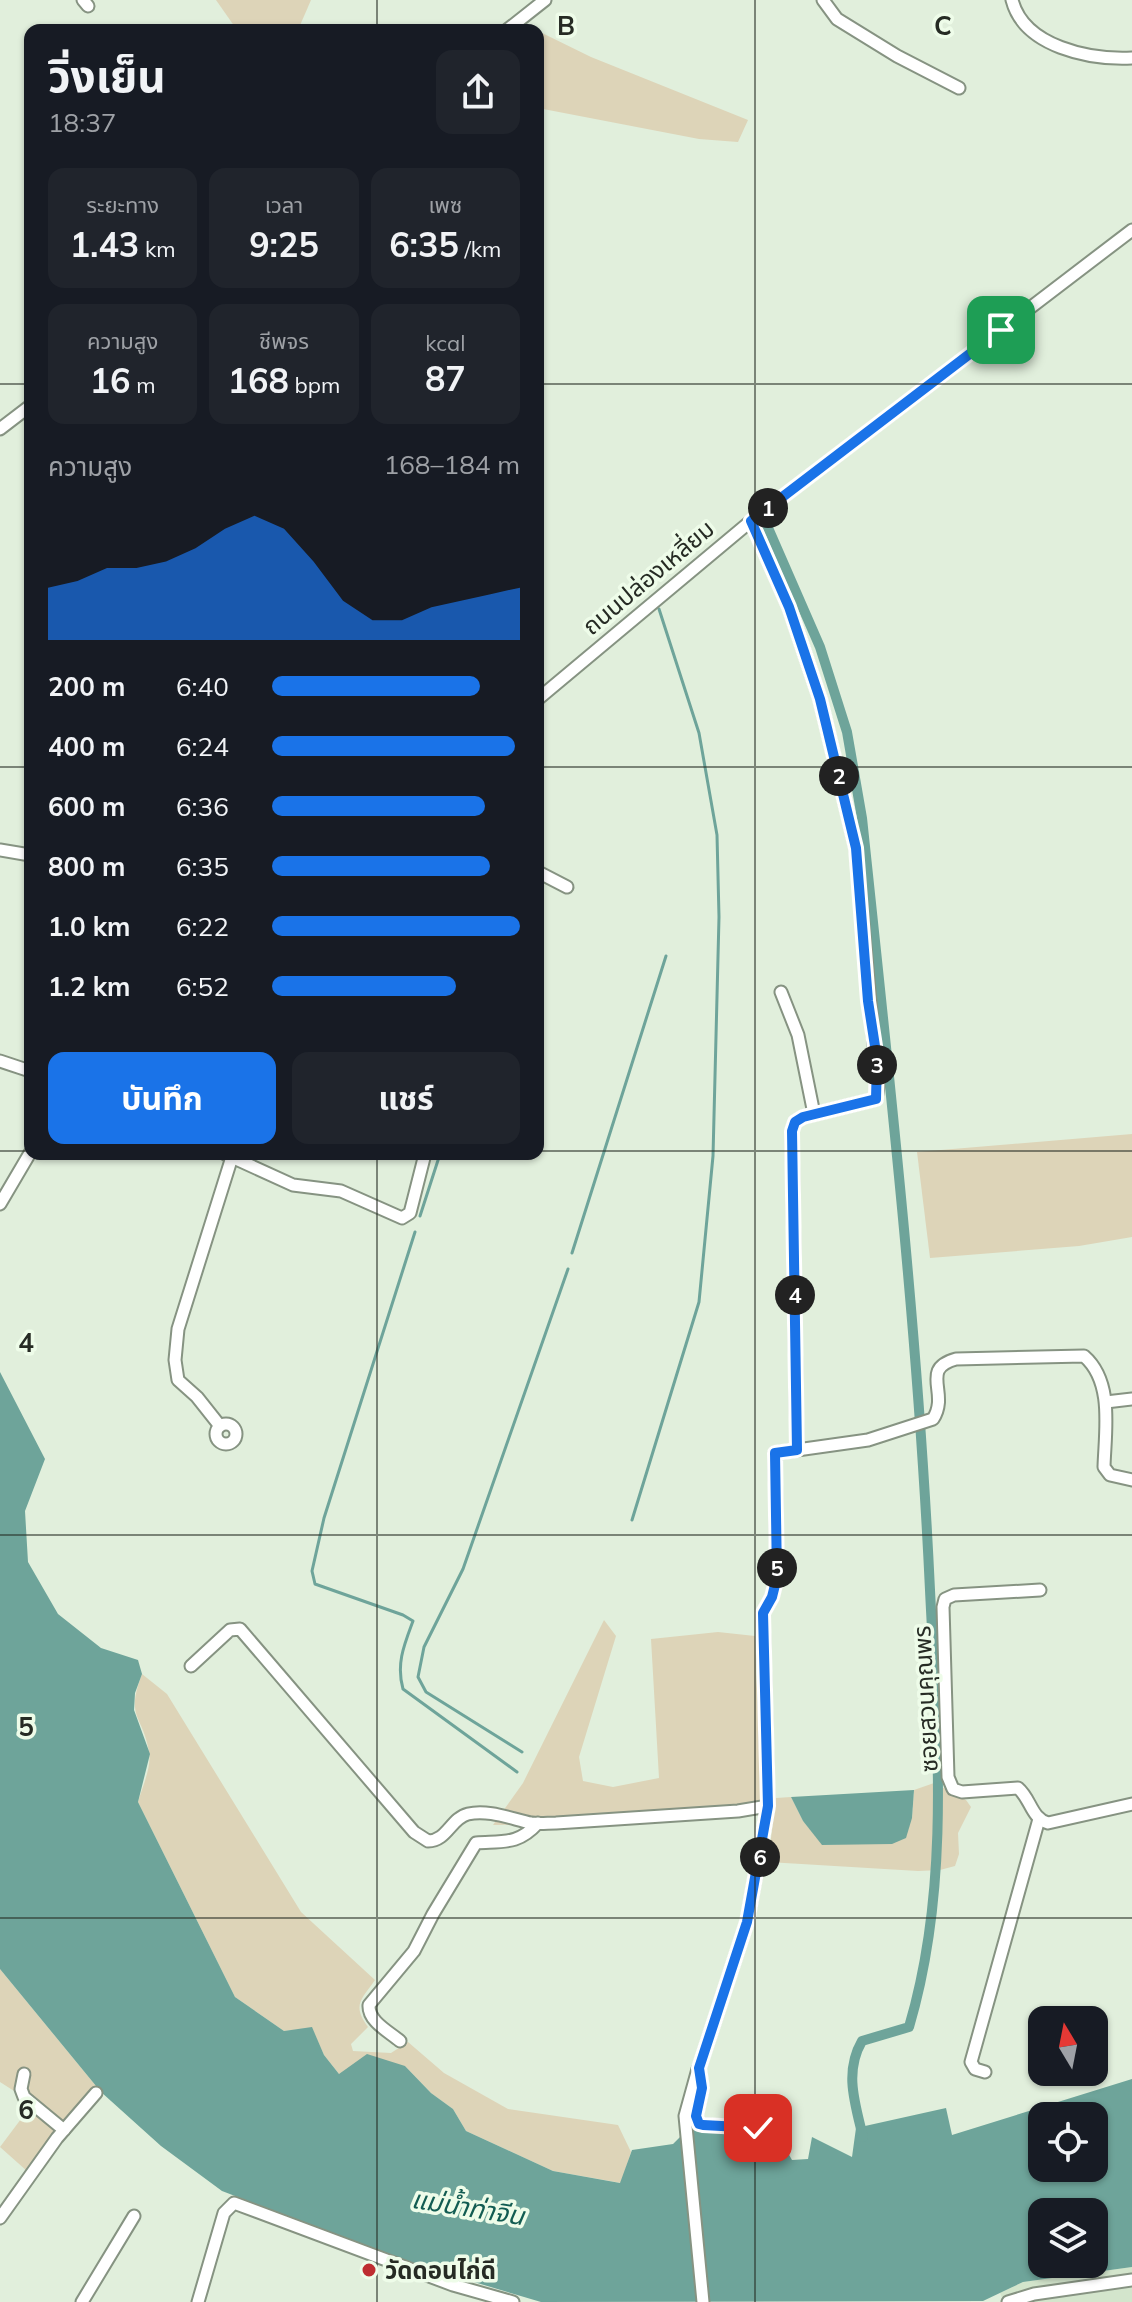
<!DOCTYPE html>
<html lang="th">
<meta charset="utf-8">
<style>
body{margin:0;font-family:Mulish,"Noto Sans Thai",sans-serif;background:#20242c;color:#f1f3f6;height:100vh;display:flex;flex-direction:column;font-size:30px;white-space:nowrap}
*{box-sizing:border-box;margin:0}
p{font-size:26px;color:#9ea1a6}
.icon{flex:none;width:44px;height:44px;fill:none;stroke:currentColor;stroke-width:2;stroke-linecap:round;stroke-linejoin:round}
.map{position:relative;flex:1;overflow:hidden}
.details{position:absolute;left:24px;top:24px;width:520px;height:1136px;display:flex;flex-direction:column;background:#171b24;border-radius:16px;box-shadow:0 2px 6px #0004}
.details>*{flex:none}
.needle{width:52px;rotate:350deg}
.fabs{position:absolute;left:1028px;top:2006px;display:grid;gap:16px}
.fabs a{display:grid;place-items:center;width:80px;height:80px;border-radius:16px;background:#171b24;box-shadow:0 2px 6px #0004;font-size:40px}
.pin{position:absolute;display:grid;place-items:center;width:68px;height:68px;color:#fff;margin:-34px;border-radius:16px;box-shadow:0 4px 12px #0006}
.km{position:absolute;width:40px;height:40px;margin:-20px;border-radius:50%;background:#222;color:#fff;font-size:22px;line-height:40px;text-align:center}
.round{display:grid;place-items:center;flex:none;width:84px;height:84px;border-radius:16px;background:#20242c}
.head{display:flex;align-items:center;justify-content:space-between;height:136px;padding:0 24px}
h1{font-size:44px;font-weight:700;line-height:60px}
.metrics{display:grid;grid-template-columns:repeat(3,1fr);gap:12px;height:136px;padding:8px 24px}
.metrics div{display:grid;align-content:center;border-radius:16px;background:#20242c;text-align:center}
.metrics b{font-size:34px;font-weight:700}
.metrics small{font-size:22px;font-weight:400}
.metrics p{font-size:22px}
.chart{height:224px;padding:16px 24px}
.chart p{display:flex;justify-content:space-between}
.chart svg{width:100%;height:144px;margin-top:8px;fill:#1a73e8;opacity:.7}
.cta{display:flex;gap:16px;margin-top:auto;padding:16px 24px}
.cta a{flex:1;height:92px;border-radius:16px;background:#1a73e8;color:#fff;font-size:32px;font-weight:700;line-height:92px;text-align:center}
.cta a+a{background:#20242c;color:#f1f3f6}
ul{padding:0 24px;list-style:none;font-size:26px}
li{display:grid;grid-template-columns:128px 96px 1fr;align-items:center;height:60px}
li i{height:20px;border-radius:10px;background:#1a73e8}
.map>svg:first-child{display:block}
.built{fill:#d3e5cc}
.green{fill:#ddd4b8}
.water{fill:#6ea49a;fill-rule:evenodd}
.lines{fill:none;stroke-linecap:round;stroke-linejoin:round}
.stream{stroke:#6ea49a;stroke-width:3}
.canal{stroke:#6ea49a;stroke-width:10}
.minor-casing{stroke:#869382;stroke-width:15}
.minor{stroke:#fff;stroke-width:11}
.route-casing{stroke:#fff;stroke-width:16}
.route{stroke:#1a73e8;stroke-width:10}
.grid{fill:none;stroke:#262b24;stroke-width:2;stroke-opacity:0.55}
.poi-dot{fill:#be2e31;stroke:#eefce9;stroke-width:3}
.labels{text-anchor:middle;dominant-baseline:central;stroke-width:7;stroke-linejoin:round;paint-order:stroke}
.street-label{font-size:24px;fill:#262b24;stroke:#eefce9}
.poi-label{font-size:24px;font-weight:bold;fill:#262b24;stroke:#eefce9;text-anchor:start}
.water-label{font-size:26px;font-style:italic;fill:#125c52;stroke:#eefce9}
.grid-label{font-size:26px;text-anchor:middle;font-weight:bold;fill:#262b24;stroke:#eefce9;stroke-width:7;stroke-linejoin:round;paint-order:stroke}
</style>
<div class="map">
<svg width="1132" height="2302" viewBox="0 0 1132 2302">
<rect width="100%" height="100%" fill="#e1efdc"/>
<polygon class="built" points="1132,2267 1132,2302 1004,2302 1000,2293 1023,2282"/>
<g class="green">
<polygon points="216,0 311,0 298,30 237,30"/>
<polygon points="538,31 591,57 748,120 738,142 699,139 538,108"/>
<polygon points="1132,1134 1132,1237 1079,1246 930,1258 917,1152"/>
<path d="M604 1620 616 1636 579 1757 583 1781 613 1787 659 1778 651 1639 718 1632 755 1636C756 1696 763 1756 761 1815L624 1823 493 1825 523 1783Z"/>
<path d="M142 1674 167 1694 301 1912 375 1980C361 2000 352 2005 368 2027L351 2044 353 2051 391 2053 408 2042 444 2073 508 2109 618 2125 631 2152 621 2183 553 2171 466 2131 453 2109 431 2093 405 2066 339 2074 324 2055 312 2028 284 2031 235 1997 138 1802C142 1788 152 1766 149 1752 143 1714 125 1719 142 1674Z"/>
<polygon points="934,1783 966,1800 971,1807 958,1833 959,1854 955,1866 940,1870 918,1871 768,1862 776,1798 791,1797 803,1821 823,1845 840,1844 912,1818 914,1790"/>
<polygon points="0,1969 101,2092 75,2123 66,2121 27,2171 0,2147 33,2103 0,2082"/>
</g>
<g class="water">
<path d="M0 1372 45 1459 25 1511 28 1562 58 1614 101 1648 138 1660 142 1674 135 1693 134 1710 150 1754 138 1802 235 1997 284 2031 312 2027 324 2055 339 2074 367 2054 405 2066 431 2093 453 2109 466 2131 553 2171 620 2183 632 2150 673 2144 688 2129 758 2136 783 2144 792 2160 808 2159 812 2137 852 2157 856 2128 946 2108 952 2135 1132 2079V2267L1023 2282 983 2301 541 2302 417 2265 222 2191 161 2146 101 2092 0 1969ZM1042 2116H1094V2168H1042ZM1042 2212H1094V2264H1042Z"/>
<polygon points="914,1790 912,1818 906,1838 892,1844 822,1845 803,1821 791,1797"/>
</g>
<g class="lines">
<g class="stream">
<polyline points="420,1216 440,1154"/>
<path d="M415 1232 324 1518 312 1571 315 1584 403 1615 413 1621C404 1645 396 1664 403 1689L517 1772"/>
<polyline points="572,1253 666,956"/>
<polyline points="632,1520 699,1302 713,1156 719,917 717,835 699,733 659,609"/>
<polyline points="522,1752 426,1692 418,1677 424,1647 463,1569 568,1269"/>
</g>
<path class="canal" d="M765 521 820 647 847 732 862 818C889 1075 918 1332 930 1590 937 1735 951 1886 909 2027L862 2041C844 2072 855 2103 863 2137"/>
<g class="minor-casing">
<g id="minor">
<polyline points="83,0 88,6"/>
<polyline points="823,0 837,19 897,56 959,88"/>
<path d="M1012 0C1024 47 1090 60 1132 58"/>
<polyline points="507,30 545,0"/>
<polyline points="0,429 30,406"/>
<polyline points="751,521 789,607 820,699 856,848 878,1087 876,1099 803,1117 795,1122 792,1131 797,1450 775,1453 777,1577 772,1597 763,1613 768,1806 747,1922 699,2068 702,2088 696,2116 699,2124 703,2125 758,2128"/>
<polyline points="538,699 751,521 1132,230"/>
<polyline points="0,850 30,855"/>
<polyline points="538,872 567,887"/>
<polyline points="781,992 798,1035 814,1114"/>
<polyline points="0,1061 30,1071"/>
<polyline points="225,1154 293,1185 341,1191 402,1218 410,1213 425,1154"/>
<polyline points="0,1204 30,1153"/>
<polyline points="1106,1402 1132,1399"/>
<circle cx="226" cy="1434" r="10"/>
<polyline points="220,1426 197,1397 178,1380 175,1360 178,1329 232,1157"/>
<path d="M797 1450 868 1440 933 1419C950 1393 919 1369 956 1359L1084 1356C1114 1382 1105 1431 1104 1467L1110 1475 1132 1480"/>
<path d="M1040 1590 954 1595 945 1599 943 1607 948 1777 953 1789 962 1792 1018 1788C1031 1799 1031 1818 1048 1823L1132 1804"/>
<path d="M191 1666 230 1630 240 1629 414 1832 428 1841C447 1841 451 1818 468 1814 488 1809 512 1819 531 1823 539 1824 548 1823 556 1823L738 1811 768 1806"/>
<path d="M400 2041C388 2031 368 2021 369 2005L414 1951 433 1914 476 1843C504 1841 518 1845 538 1823"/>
<polyline points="698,2069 685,2116 703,2302"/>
<polyline points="985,2072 975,2069 971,2062 1039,1819"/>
<polyline points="24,2074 21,2089 24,2097 64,2130"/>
<polyline points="0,2218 57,2138 96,2093"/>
<polyline points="82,2302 134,2216"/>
<polyline points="198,2302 224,2213 234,2203 453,2285 513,2302"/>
<polyline points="1008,2302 1034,2294 1132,2280"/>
</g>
</g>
<use href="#minor" class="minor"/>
</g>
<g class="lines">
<g class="route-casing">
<polyline id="route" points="758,2128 703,2125 699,2124 696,2116 702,2088 699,2068 747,1922 768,1806 763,1613 772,1597 777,1577 775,1453 797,1450 792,1131 795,1122 803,1117 876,1099 877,1059 868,1001 856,848 820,699 789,607 751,521 1001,330"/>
</g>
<use href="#route" class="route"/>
</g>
<path class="grid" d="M377 0V30M755 0V2302M0 384H30M538 384H1132M0 767H30M538 767H1132M0 1151H30M538 1151H1132M377 1154V2302M0 1535H1132M0 1918H1132"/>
<circle class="poi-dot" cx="369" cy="2270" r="8"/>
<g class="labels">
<g class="street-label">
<text transform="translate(648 577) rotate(-40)">ถนนปล่องเหลี่ยม</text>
<text transform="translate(925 1699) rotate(-93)">ซอยสวนคุณพร</text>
</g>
<g class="poi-label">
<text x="385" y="2270">วัดดอนไก่ดี</text>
</g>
<g class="water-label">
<text transform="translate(468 2207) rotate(9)">แม่น้ำท่าจีน</text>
</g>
</g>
<g class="grid-label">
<text x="566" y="35">B</text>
<text x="943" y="35">C</text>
<text x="26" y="1352">4</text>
<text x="26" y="1736">5</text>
<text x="26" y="2119">6</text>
</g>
</svg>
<div class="fabs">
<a><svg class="needle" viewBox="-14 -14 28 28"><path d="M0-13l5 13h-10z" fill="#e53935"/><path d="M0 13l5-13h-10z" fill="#9ea1a6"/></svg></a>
<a><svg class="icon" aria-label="locate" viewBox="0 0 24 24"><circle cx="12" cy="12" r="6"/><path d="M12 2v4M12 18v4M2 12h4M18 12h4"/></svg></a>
<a><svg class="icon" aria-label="layers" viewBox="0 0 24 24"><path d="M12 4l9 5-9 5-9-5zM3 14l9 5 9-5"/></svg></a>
</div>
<div class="pin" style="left:1001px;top:330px;background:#1e9e55"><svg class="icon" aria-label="arrive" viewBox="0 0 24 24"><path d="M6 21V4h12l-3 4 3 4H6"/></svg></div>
<div class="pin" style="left:758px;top:2128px;background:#d93025"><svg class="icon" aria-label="check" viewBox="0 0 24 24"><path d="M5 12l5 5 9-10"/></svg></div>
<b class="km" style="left:768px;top:508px">1</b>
<b class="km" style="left:839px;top:776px">2</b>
<b class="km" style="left:877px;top:1065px">3</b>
<b class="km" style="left:795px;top:1295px">4</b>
<b class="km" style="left:777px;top:1568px">5</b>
<b class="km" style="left:760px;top:1857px">6</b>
<section class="details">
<div class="head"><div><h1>วิ่งเย็น</h1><p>18:37</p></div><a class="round"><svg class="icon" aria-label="share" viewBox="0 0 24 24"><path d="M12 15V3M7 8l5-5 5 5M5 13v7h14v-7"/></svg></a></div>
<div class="metrics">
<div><p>ระยะทาง</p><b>1.43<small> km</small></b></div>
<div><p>เวลา</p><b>9:25</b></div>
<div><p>เพซ</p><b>6:35<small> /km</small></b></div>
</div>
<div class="metrics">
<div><p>ความสูง</p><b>16<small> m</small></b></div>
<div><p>ชีพจร</p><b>168<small> bpm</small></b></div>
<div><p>kcal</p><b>87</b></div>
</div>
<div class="chart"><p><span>ความสูง</span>168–184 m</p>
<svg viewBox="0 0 160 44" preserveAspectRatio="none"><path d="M0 44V28L10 26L20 22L30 22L40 20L50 16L60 10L70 6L80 10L90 20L100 32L110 38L120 38L130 34L140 32L150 30L160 28V44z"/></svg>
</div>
<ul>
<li><b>200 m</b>6:40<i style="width:84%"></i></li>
<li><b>400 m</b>6:24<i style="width:98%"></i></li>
<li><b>600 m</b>6:36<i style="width:86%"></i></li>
<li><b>800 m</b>6:35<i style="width:88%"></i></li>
<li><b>1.0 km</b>6:22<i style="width:100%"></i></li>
<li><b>1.2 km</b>6:52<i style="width:74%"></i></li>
</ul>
<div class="cta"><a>บันทึก</a><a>แชร์</a></div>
</section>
</div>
